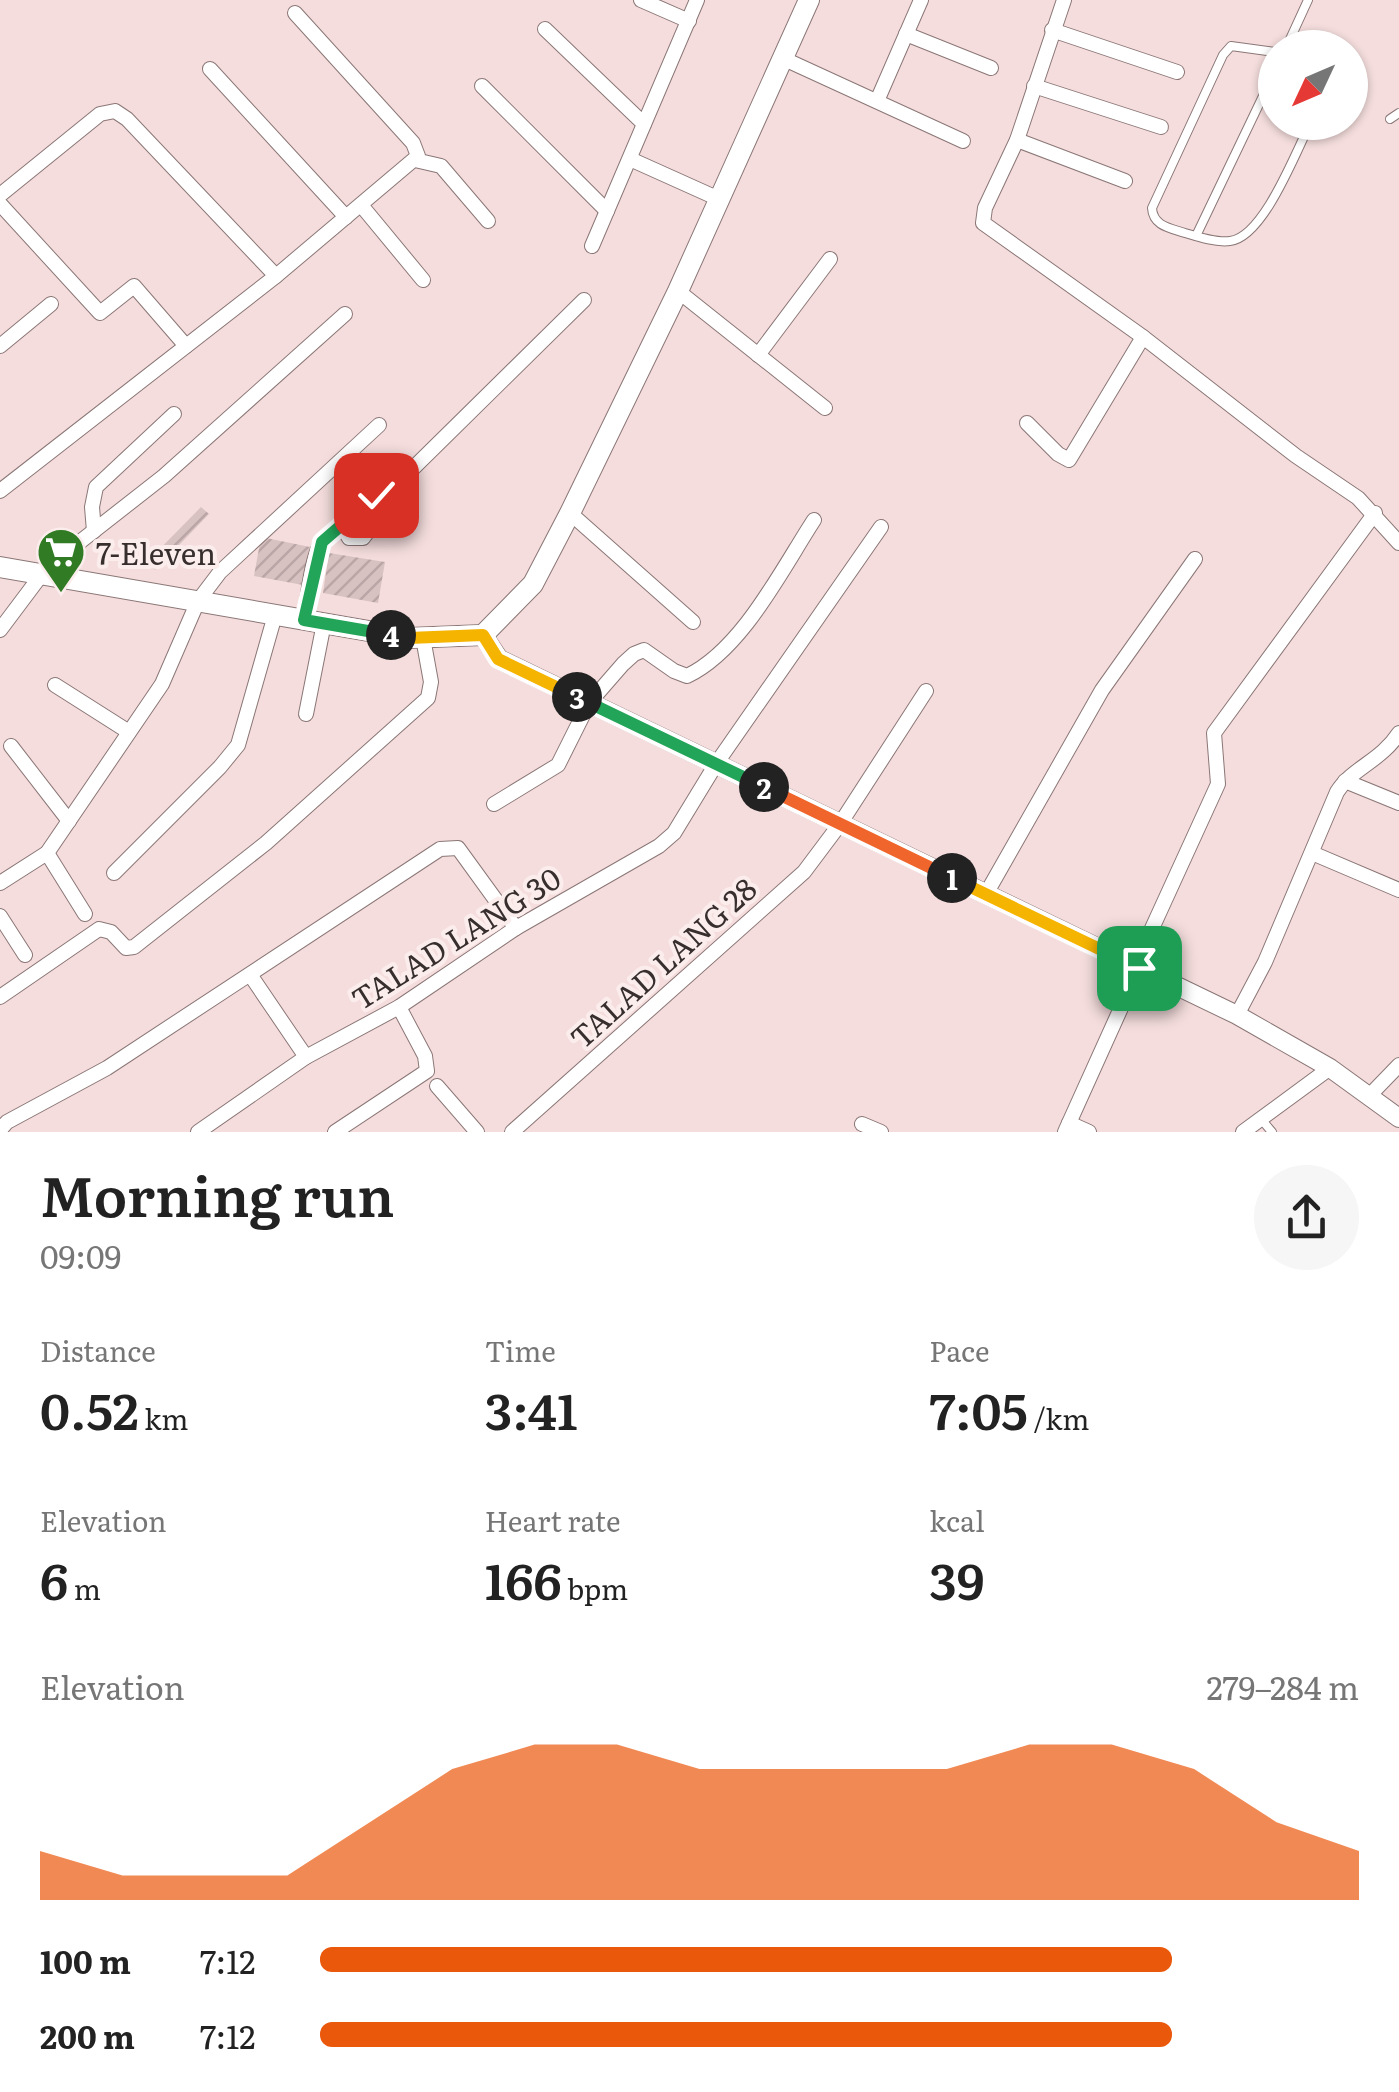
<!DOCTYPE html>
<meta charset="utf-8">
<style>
body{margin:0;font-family:Literata,serif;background:#f6f6f6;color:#222;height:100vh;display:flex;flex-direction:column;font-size:38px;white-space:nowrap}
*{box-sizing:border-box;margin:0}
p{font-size:32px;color:#767676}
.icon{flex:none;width:55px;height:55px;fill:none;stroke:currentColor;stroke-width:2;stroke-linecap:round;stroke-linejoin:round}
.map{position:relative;height:1132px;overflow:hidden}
.details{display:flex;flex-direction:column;background:#fff;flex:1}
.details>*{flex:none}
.needle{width:65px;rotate:226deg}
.fabs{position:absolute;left:1258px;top:30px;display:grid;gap:20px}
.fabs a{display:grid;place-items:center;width:110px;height:110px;border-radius:50%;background:#fff;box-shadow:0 2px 8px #0004;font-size:50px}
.pin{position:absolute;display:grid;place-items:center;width:85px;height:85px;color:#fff;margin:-42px;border-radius:20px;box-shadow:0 5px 15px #0006}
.km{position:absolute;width:50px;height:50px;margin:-25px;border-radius:50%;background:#222;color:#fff;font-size:28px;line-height:50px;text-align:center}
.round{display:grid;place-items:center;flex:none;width:105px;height:105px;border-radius:52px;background:#f6f6f6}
.summary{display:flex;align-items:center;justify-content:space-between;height:170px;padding:0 40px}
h1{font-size:55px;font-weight:600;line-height:75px}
.metrics{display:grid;grid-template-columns:repeat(3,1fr);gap:15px;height:170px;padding:10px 40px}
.metrics div{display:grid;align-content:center}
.metrics b{font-size:50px;font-weight:600}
.metrics small{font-size:28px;font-weight:400}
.metrics p{font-size:28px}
.chart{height:280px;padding:20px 40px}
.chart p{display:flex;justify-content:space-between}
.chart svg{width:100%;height:180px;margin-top:10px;fill:#ea580c;opacity:.7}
ul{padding:0 40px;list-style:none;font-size:32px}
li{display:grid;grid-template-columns:160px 120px 1fr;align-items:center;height:75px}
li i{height:25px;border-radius:12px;background:#ea580c}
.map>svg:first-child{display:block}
.building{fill:url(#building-hatch)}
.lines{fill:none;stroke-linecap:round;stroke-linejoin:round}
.service-casing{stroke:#8b7676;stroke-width:10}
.minor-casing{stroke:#8b7676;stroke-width:16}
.tertiary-casing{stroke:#8b7676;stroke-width:20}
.secondary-casing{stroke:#8b7676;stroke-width:22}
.service{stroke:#fff;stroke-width:8}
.minor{stroke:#fff;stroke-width:14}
.tertiary{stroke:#fff;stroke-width:18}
.secondary{stroke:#fff;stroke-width:20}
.split-1-casing{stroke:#fff;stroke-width:20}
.split-2-casing{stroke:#fff;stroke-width:20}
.split-3-casing{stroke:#fff;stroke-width:20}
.split-4-casing{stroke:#fff;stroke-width:20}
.split-5-casing{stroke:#fff;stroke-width:20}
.split-1{stroke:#f5b400;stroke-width:12}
.split-2{stroke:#f0652b;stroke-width:12}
.split-3{stroke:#22a559;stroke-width:12}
.split-4{stroke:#f5b400;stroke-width:12}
.split-5{stroke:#22a559;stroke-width:12}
.labels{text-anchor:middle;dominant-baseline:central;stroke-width:8;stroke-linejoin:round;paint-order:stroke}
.poi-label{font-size:30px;fill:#372e2e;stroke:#fceded;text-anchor:start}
.street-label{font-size:30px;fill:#372e2e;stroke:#fceded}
</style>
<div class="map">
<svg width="1399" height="1132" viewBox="0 0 1399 1132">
<defs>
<pattern id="building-hatch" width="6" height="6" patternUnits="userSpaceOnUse" patternTransform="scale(2.5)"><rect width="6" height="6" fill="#d8c1c1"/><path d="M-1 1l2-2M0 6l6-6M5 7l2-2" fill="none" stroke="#baa6a6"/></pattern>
</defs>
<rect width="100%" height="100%" fill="#f5dddd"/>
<g class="building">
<polygon points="201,507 209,514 155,570 147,562"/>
<polygon points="261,537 310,547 303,585 254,576"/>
<polygon points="329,553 385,562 378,603 323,593"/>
</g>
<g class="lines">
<g class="service-casing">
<g id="service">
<polyline points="1286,48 1308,0"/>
<path d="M1275 52 1231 46 1223 55 1152 208C1153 226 1170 228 1185 233 1198 237 1217 243 1230 241 1264 237 1296 151 1311 122"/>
<polyline points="1390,119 1399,113"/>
<polyline points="1196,236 1275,71"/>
<polyline points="1261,1119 1272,1132"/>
</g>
</g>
<g class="minor-casing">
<g id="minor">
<polyline points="641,0 689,21"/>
<polyline points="1064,0 1017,140 985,208 983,223 1143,337 1296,456 1358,498 1399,543"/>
<polyline points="545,29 644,124"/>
<polyline points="1052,30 1177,72"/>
<polyline points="906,34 991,68"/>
<polyline points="782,58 963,141"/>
<polyline points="210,69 346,217"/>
<polyline points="482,86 607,211"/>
<polyline points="1034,86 1161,127"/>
<polyline points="877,101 921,0"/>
<polyline points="1017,140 1125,181"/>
<polyline points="630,159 719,199"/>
<polyline points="415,160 441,166 488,221"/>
<polyline points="0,195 100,114 115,111 127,119 276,276"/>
<polyline points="0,204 100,313 134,286 186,346"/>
<polyline points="361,205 423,280"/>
<polyline points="592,246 697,0"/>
<polyline points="678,291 825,408"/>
<polyline points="0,346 51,304"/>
<polyline points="758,355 830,259"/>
<polyline points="1027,423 1058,454 1069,460 1143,337"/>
<polyline points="0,491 276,276 418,156 413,143 295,13"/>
<polyline points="570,513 693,622"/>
<polyline points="342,526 349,538 363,538 384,510 392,489"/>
<polyline points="94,531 92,507 96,487 174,414"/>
<polyline points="60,577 72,551 81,541 164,476 345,314"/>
<path d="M304 620C308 599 311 558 322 541 327 534 336 533 342 527 357 510 368 497 392 489L584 300"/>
<polyline points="0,630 42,574"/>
<polyline points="55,685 129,732"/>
<polyline points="306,714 324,623"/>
<polyline points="11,746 69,821"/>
<polyline points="1345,781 1399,803"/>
<path d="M494 804 558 765 589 703 623 664 634 654 644 650 674 671 687 676C742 650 782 569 814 520"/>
<polyline points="47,853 85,914"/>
<polyline points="1312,853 1399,890"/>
<polyline points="114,873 220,767 238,745 275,615"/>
<polyline points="0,883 47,853 162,684 198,601 220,572 379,425"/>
<polyline points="986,894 1102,690 1195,559"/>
<polyline points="0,916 25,955"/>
<polyline points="251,976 306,1057"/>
<polyline points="0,997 99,929 111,932 126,948 134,947 266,843 428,698 431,682 423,638"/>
<path d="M1237 1015 1265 962 1337 792C1352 768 1381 761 1399 733"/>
<polyline points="437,1086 477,1132"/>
<polyline points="1370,1095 1399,1065"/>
<polyline points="1069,1123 1089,1132"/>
<polyline points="862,1124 881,1132"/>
<polyline points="0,1130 7,1122 107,1068 440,849 458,848 516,928"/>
<polyline points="198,1132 306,1057 399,1007 516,928 659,846 674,833 716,764 881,527"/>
<polyline points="335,1132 427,1071 425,1056 399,1007"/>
<polyline points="512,1132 804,872 840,824 926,691"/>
<polyline points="1065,1132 1139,968 1144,946 1218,784 1214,733 1375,513"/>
<polyline points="1243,1132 1330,1068"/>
</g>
</g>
<g class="tertiary-casing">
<polyline id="tertiary" points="483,635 499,659 1237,1015 1330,1068 1399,1118"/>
</g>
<g class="secondary-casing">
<polyline id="secondary" points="0,567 409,638 483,635 533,584 570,513 678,291 809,0"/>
</g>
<use href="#service" class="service"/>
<use href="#minor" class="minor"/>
<use href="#tertiary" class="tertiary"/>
<use href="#secondary" class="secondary"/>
</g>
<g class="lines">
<g class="split-1-casing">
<polyline id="split-1" points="952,878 1139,968"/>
</g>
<g class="split-2-casing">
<polyline id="split-2" points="764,787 952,878"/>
</g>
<g class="split-3-casing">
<polyline id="split-3" points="577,697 764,787"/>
</g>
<g class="split-4-casing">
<polyline id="split-4" points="391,635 409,638 483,635 498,659 577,697"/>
</g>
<g class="split-5-casing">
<polyline id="split-5" points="376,495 322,542 304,620 391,635"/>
</g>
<use href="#split-1" class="split-1"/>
<use href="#split-2" class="split-2"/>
<use href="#split-3" class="split-3"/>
<use href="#split-4" class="split-4"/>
<use href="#split-5" class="split-5"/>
</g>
<defs>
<g id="supermarket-pin" transform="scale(2.5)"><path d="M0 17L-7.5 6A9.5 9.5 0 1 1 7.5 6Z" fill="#307b23" stroke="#fceded"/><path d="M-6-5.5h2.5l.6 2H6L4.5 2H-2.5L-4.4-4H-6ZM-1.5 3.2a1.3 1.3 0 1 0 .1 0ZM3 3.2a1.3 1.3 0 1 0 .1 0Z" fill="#fff"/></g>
</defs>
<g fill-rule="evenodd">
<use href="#supermarket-pin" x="61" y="552"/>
</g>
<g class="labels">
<g class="poi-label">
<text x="96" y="552">7-Eleven</text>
</g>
<g class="street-label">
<text transform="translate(455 937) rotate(-32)">TALAD LANG 30</text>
<text transform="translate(662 962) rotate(-42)">TALAD LANG 28</text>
</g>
</g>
</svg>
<div class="fabs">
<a><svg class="needle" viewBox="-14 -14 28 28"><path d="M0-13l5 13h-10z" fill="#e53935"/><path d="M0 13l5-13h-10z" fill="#767676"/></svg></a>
</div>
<div class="pin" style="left:1139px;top:968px;background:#1e9e55"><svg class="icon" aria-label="arrive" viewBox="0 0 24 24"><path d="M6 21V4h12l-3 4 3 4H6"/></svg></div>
<div class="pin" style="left:376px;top:495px;background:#d93025"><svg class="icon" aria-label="check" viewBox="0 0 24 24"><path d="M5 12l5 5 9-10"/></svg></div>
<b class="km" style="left:952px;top:878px">1</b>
<b class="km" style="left:764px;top:787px">2</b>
<b class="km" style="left:577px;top:697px">3</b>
<b class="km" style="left:391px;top:635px">4</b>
</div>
<section class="details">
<div class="summary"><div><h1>Morning run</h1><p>09:09</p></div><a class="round"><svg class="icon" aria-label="share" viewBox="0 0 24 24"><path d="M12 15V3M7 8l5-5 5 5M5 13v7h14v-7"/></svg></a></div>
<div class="metrics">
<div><p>Distance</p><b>0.52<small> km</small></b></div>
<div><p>Time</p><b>3:41</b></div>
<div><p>Pace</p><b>7:05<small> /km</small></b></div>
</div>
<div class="metrics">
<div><p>Elevation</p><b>6<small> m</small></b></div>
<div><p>Heart rate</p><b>166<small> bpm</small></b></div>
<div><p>kcal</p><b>39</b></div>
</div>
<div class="chart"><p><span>Elevation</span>279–284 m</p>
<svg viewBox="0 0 160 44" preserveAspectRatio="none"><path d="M0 44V32L10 38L20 38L30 38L40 25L50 12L60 6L70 6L80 12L90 12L100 12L110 12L120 6L130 6L140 12L150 25L160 32V44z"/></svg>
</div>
<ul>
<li><b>100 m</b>7:12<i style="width:82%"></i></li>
<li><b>200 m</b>7:12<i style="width:82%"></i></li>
</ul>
</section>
